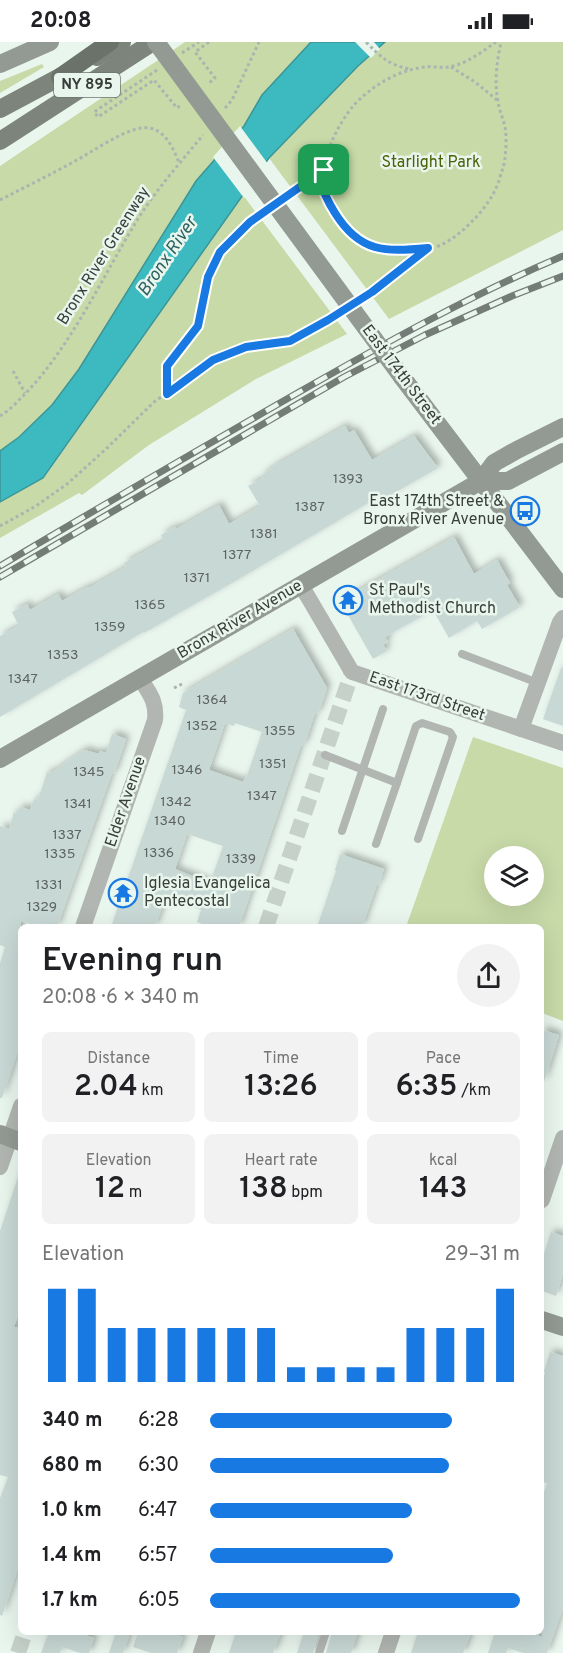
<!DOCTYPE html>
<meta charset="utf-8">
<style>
body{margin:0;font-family:Overpass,sans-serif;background:#f2f2f2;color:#202124;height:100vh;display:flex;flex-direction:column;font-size:22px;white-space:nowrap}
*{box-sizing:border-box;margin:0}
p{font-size:20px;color:#757577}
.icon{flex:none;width:33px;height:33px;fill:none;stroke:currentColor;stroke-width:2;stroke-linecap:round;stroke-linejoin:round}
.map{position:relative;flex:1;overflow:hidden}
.drawer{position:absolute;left:18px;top:882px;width:526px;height:711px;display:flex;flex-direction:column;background:#fff;border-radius:9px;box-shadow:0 6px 24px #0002}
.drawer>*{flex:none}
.fabs{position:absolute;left:484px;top:804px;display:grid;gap:12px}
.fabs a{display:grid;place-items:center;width:60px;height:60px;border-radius:50%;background:#fff;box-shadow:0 6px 24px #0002;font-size:30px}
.pin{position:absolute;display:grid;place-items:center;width:51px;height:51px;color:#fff;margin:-26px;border-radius:12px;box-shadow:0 3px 9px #0006}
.round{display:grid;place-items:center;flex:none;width:63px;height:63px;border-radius:32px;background:#f2f2f2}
.summary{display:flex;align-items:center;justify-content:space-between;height:102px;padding:0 24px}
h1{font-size:33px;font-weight:600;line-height:45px}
.metrics{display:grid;grid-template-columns:repeat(3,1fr);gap:9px;height:102px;padding:6px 24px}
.metrics div{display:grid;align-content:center;border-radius:9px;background:#f2f2f2;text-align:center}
.metrics b{font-size:30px;font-weight:600}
.metrics small{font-size:16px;font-weight:400}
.metrics p{font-size:16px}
.chart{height:168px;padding:12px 24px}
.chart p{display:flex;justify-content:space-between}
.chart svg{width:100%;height:108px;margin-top:6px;stroke:#1979e2;stroke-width:6}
ul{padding:0 24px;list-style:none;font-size:20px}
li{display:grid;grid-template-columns:96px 72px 1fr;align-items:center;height:45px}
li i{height:15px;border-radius:8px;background:#1979e2}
.status{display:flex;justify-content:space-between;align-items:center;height:42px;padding:0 30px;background:#fff;direction:ltr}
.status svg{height:16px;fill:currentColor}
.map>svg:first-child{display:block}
.green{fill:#c8daa8;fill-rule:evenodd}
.water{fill:#3dbabf;stroke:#3c9597;stroke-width:1.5}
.pier{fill:#e9f6ee}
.building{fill:#c8d8d4;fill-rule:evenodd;filter:url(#shadow)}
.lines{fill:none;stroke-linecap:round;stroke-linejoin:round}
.street-tunnel{stroke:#c6d1ca;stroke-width:16;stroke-dasharray:16 8;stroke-linecap:butt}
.path{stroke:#abb5af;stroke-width:3;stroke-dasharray:3 3;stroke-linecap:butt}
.lane{stroke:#b2b6b2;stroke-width:8}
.street{stroke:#b2b6b2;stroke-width:16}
.secondary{stroke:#939993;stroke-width:18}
.primary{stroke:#7d847c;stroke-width:18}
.highway{stroke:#6a7269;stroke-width:18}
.rail-casing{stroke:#747c77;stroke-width:7}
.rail{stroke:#e9f6ee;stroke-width:4.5;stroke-dasharray:14;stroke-linecap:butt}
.secondary-bridge{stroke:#939993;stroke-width:18}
.route-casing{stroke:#fff;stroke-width:12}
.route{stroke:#1979e2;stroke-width:8}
.labels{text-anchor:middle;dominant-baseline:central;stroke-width:5;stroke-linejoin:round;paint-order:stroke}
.number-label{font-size:14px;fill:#5d6461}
.shield{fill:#e9f6ee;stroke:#6e7571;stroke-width:1.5}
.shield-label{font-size:15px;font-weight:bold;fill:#393e3b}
.park-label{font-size:16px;fill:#4b6107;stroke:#e9f6ee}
.street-label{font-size:16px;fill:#393e3b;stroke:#e9f6ee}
.poi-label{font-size:16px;fill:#393e3b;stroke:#e9f6ee;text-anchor:start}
.water-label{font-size:18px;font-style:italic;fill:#2e6163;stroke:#e9f6ee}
</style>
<div class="status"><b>20:08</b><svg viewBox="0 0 49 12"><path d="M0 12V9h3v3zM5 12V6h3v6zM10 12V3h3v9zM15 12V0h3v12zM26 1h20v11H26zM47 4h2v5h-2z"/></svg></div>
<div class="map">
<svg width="563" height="1611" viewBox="0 0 563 1611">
<defs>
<filter id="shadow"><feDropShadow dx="4" dy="-4" stdDeviation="3" flood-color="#0004"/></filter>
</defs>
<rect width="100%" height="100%" fill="#e9f6ee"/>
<g class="green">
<polygon points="185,0 311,0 262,53 244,84 196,139 79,327 52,363 18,395 0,409 0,124"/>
<polygon points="385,0 563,0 563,188 389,277 269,116 358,24 378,8 376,6"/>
<polygon points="42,22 44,25 0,51 0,39"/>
<polygon points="243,153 347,292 256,337 149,403 82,453 79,451 0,496 0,460 44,436"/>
<path d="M473 695 563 726V979L542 971V885H406ZM495 814H534V854H495Z"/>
</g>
<polygon class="water" points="311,0 385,0 358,24 269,116 43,436 0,460 0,409 19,395 52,363 79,327 196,139 244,84 262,53"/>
<g class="pier">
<polygon points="355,0 374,0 380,7 371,16"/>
<polygon points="240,84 268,122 244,156 213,115"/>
</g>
<g class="building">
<polygon points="345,384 349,391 354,388 372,418 414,394 438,426 380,459 378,455 358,467 232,541 144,591 143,590 0,675 0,594 19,584 12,570 27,562 30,568 58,552 62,559 88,545 89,546 126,525 124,521 164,499 161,493 175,485 176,487 219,463 229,482 260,464 248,444 263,436 261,434 276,423"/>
<polygon points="454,495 474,532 497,518 510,541 507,543 520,565 482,587 477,579 449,596 433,568 385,595 388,600 383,603 387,609 373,617 340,559"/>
<path d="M293 587 327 646 318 672 315 671 304 704 301 703 239 885H210L197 880 201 868 166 854 155 885H111L186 668 179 665 183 651ZM225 681 234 684 235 681 262 690 248 731 243 740 209 728ZM187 792 223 804 210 841 175 827Z"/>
<polygon points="561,626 563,626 563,684 543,677"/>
<polygon points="112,692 126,697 114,732 112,731 57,885 39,885 21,879 21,1000 2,1056 0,1056 0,921 5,905 0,903 0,784 9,787 14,770 18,772 20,765 30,768 34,757 38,758 47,730 51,731 84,708 99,712 100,709 106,711"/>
<polygon points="340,812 384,827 379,843 377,842 362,885 317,885 336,829 335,828"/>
<polygon points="542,988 559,993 544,1040 542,1039"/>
<polygon points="19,1132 21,1133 21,1264 14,1285 21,1286 21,1518 2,1574 0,1573 0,1456 8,1435 0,1433 0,1189"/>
<polygon points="551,1190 563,1194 563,1232 556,1254 542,1249 542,1218"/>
<polygon points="550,1310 563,1314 563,1566 547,1611 523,1611 508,1606 506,1611 488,1611 495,1590 526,1590 542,1595 542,1456 547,1441 542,1440 542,1342 545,1330 544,1329"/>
<polygon points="49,1590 76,1590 94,1596 89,1611 80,1611 62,1605 60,1611 41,1611"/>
<polygon points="116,1590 129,1594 123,1611 109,1611"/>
<polygon points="138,1590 169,1590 183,1595 177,1611 151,1611 133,1605"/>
<polygon points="236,1590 281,1590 273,1611 229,1611"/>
<polygon points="304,1590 319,1590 313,1611 297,1611"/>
<polygon points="332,1590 358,1590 351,1611 326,1611"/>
<polygon points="418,1590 471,1590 463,1611 411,1611"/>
</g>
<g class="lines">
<g class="street-tunnel">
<polyline points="266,885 352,630"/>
<polyline points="18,1611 25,1590"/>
</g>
<g class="path">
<polyline points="209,0 195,10 215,36 209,41"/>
<path d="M366 0C381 15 387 22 409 27"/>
<path d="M496 0C483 9 469 20 453 24 444 27 434 24 425 25 398 28 373 43 354 63 339 80 320 118 322 141 324 158 344 189 358 198 366 205 378 206 388 208 402 210 420 209 433 206 455 200 483 171 493 152 498 144 500 134 503 126 506 117 507 95 505 85 503 76 499 68 498 59 494 39 497 19 501 0"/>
<polyline points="182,11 199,0"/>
<polyline points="451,25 475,40 497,58"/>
<polyline points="157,28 94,70 98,75 154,38 177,66 182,62"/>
<polyline points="225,66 232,58 259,0"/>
<polyline points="288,152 324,127"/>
<path d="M0 158C25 145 50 133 75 119 92 110 123 88 142 86 163 83 173 105 179 121"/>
<polyline points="362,257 372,250 428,206"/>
<polyline points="13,329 25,351"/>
<polyline points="167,352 167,324 198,284 208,235 220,210 250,180 263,170"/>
<path d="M0 374C9 369 17 360 24 353 70 306 102 236 136 180 155 149 180 121 203 93"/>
<polyline points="0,484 36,464 67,442 106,407 154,360 214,318 246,305 290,299 338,271"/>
<polyline points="174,646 182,642"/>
</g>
<g class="lane">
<polyline points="462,612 538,641"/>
<polyline points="325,713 397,741 416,684 422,681 450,690 453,695 418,797"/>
<polyline points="342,789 383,667"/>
<polyline points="376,802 397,741"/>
<polyline points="319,1611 326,1590"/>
</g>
<g class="street">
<polyline points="301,543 352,630 563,701"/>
<polyline points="521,687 560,580 563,576"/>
<path d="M83 885 155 678C157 659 149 651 140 636"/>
<polyline points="0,1125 21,1064"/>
<polyline points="542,1158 563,1096"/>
<polyline points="201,1611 208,1590"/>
<polyline points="386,1611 393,1590"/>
</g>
<g class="secondary">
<polyline points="0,22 50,0"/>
<polyline points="402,335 563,547"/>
<polyline points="481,439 508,439 563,410"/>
<polyline points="0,717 481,439 494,421 517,408 563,385"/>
<polyline points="0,1092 21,1100"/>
<polyline points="542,1278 563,1285"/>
</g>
<g class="primary">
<polyline points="97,15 122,0"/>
<polyline points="0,67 73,28"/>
<polyline points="0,99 153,0"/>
</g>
<polyline class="highway" points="60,35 110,0"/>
<g class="rail-casing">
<g id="rail">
<path d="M0 524C102 464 204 404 308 345 391 298 475 251 563 214"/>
<polyline points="0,535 344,335 425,293 512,254 563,234"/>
</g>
</g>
<use href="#rail" class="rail"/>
<polyline class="secondary-bridge" points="156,0 402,335"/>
</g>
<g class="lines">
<g class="route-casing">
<path id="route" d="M324 128C323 132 322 137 322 141 323 151 330 163 335 171 360 211 385 210 428 206L372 250 328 278 290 299 246 305 213 318 167 352V324L198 284 208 235 220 210 250 180Z"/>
</g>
<use href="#route" class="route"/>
</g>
<defs>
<g id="bus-ring" transform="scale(1.5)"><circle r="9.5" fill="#e9f6ee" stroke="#1979e2" stroke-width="1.5"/><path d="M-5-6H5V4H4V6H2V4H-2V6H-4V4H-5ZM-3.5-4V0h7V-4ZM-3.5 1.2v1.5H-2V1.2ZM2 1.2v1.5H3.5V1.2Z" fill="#1979e2"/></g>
<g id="temple-ring" transform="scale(1.5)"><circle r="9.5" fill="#e9f6ee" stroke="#1979e2" stroke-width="1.5"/><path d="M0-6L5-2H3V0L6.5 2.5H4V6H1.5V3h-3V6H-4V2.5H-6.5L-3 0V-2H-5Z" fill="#1979e2"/></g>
</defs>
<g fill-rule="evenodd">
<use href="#bus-ring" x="525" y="469"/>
<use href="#temple-ring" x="348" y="558"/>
<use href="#temple-ring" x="123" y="851"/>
</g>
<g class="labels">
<g class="number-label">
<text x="348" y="437">1393</text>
<text x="310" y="465">1387</text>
<text x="264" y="492">1381</text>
<text x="237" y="513">1377</text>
<text x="197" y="536">1371</text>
<text x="150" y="563">1365</text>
<text x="110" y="585">1359</text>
<text x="63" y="613">1353</text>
<text x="23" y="637">1347</text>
<text x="212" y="658">1364</text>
<text x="202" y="684">1352</text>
<text x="280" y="689">1355</text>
<text x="273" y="722">1351</text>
<text x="187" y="728">1346</text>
<text x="89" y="730">1345</text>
<text x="262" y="754">1347</text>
<text x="176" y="760">1342</text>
<text x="78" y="762">1341</text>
<text x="170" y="779">1340</text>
<text x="67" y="793">1337</text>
<text x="159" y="811">1336</text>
<text x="60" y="812">1335</text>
<text x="241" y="817">1339</text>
<text x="49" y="843">1331</text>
<text x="42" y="865">1329</text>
</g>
<rect class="shield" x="54" y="31" width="66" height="24" rx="4.5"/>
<g class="shield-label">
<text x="87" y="43">NY 895</text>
</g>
<g class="park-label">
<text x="431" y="121">Starlight Park</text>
</g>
<g class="street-label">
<text transform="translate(104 214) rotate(-58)">Bronx River Greenway</text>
<text transform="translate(401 333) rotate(53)">East 174th Street</text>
<text transform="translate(240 578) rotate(-30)">Bronx River Avenue</text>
<text transform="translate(427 655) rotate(19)">East 173rd Street</text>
<text transform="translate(126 760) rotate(-71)">Elder Avenue</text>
</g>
<g class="poi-label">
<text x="504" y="460" text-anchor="end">East 174th Street &amp;<tspan x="504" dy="18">Bronx River Avenue</tspan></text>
<text x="369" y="549">St Paul's<tspan x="369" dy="18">Methodist Church</tspan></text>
<text x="144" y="842">Iglesia Evangelica<tspan x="144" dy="18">Pentecostal</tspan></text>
</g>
<g class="water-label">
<text transform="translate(168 215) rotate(-56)">Bronx River</text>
</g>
</g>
</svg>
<div class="fabs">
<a><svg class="icon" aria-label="layers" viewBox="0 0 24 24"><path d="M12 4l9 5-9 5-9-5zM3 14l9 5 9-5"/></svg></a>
</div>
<div class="pin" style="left:324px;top:128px;background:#1e9e55"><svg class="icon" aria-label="arrive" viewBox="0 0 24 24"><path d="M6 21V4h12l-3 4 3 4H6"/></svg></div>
<section class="drawer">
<div class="summary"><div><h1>Evening run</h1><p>20:08 · 6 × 340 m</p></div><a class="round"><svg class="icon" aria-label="share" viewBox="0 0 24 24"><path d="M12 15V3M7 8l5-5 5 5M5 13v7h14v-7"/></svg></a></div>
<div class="metrics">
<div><p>Distance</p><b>2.04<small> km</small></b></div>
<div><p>Time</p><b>13:26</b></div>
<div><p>Pace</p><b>6:35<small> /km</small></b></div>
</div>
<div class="metrics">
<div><p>Elevation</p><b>12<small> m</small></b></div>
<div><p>Heart rate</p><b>138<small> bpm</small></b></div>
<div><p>kcal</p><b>143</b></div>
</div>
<div class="chart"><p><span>Elevation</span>29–31 m</p>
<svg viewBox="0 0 160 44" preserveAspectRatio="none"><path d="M5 44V6M15 44V6M25 44V22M35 44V22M45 44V22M55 44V22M65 44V22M75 44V22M85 44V38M95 44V38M105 44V38M115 44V38M125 44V22M135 44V22M145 44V22M155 44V6"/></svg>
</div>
<ul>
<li><b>340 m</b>6:28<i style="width:78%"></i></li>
<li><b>680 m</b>6:30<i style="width:77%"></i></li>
<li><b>1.0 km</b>6:47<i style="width:65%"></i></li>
<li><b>1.4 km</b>6:57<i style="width:59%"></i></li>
<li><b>1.7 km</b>6:05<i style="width:100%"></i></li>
</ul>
</section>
</div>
